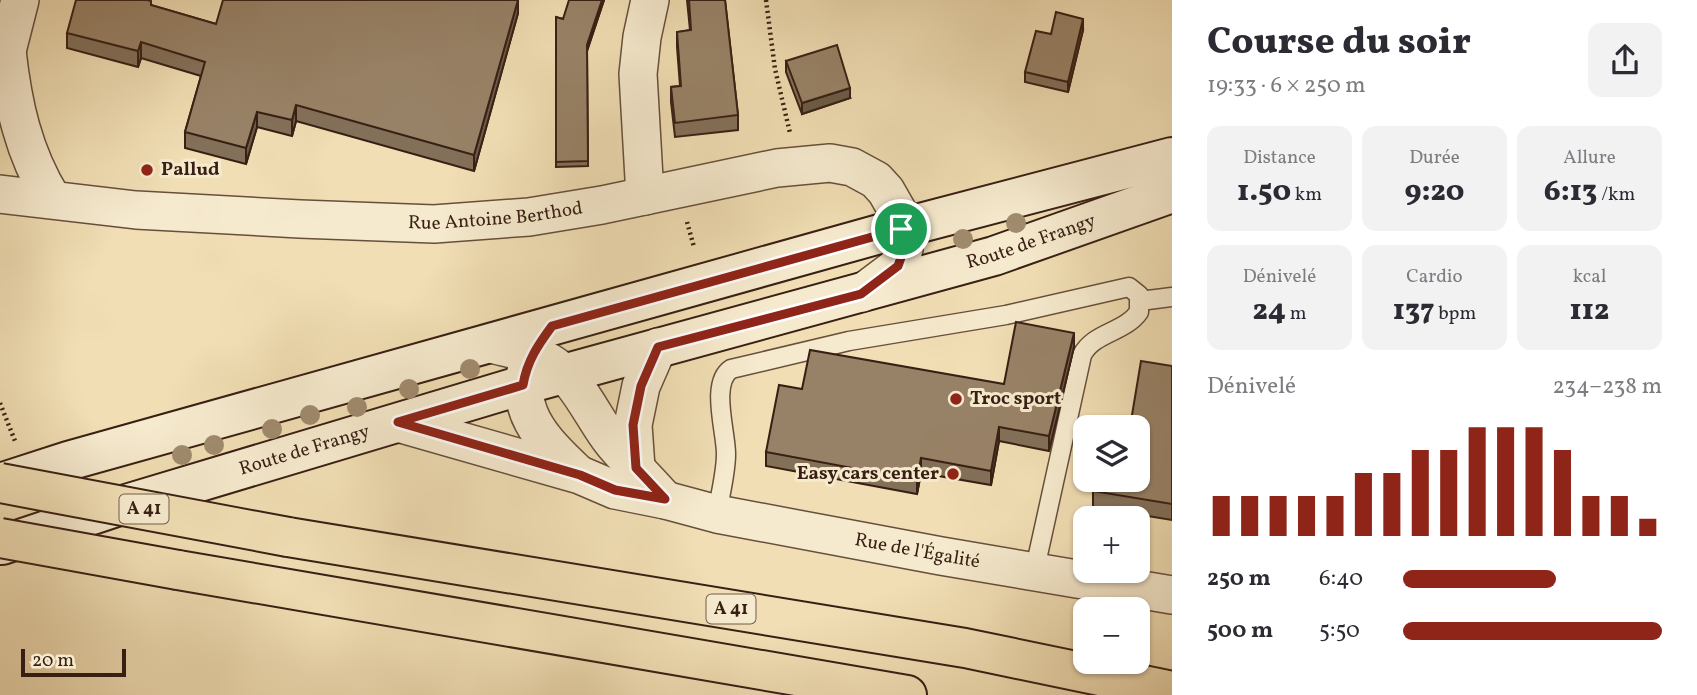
<!DOCTYPE html>
<html lang="fr">
<meta charset="utf-8">
<style>
body{margin:0;font-family:Vollkorn,serif;background:#f2f2f3;color:#2b2b33;height:100vh;display:flex;flex-direction:column;font-size:26px;white-space:nowrap}
*{box-sizing:border-box;margin:0}
p{font-size:23px;color:#7c7c81}
.icon{flex:none;width:38px;height:38px;fill:none;stroke:currentColor;stroke-width:2;stroke-linecap:round;stroke-linejoin:round}
.map{position:relative;flex:1;overflow:hidden}
.sheet{display:flex;flex-direction:column;background:#fff;width:525px}
.sheet>*{flex:none}
.fabs{position:absolute;left:1073px;top:415px;display:grid;gap:14px}
.fabs a{display:grid;place-items:center;width:77px;height:77px;border-radius:14px;background:#fff;box-shadow:0 2px 5px #0004;font-size:35px}
.scale{position:absolute;left:21px;bottom:18px;width:105px;box-sizing:border-box;padding-left:7px;border:4px solid #381f14;border-top:0;font-size:19px;line-height:24px;white-space:nowrap;color:#381f14;-webkit-text-stroke:5px #f6eace;paint-order:stroke}
.pin{position:absolute;display:grid;place-items:center;width:60px;height:60px;color:#fff;margin:-30px;border:4px solid #fff;border-radius:50%;box-shadow:0 2px 7px #0007}
.round{display:grid;place-items:center;flex:none;width:74px;height:74px;border-radius:14px;background:#f2f2f3}
.headline{display:flex;align-items:center;justify-content:space-between;height:119px;padding:0 35px}
h1{font-size:38px;font-weight:800;line-height:52px}
.metrics{display:grid;grid-template-columns:repeat(3,1fr);gap:10px;height:119px;padding:7px 35px}
.metrics div{display:grid;align-content:center;border-radius:14px;background:#f2f2f3;text-align:center}
.metrics b{font-size:30px;font-weight:800}
.metrics small{font-size:19px;font-weight:400}
.metrics p{font-size:19px}
.chart{height:196px;padding:14px 35px}
.chart p{display:flex;justify-content:space-between}
.chart svg{width:100%;height:126px;margin-top:7px;stroke:#8f2418;stroke-width:6}
ul{padding:0 35px;list-style:none;font-size:23px}
li{display:grid;grid-template-columns:112px 84px 1fr;align-items:center;height:52px}
li i{height:18px;border-radius:9px;background:#8f2418}
main{display:flex;flex:1;min-height:0}
.map>svg:first-child{display:block}
.lines{fill:none;stroke-linecap:round;stroke-linejoin:round}
.lane-casing{stroke:#664f3c;stroke-width:21}
.street-casing{stroke:#664f3c;stroke-width:40}
.secondary-casing{stroke:#381f14;stroke-width:42}
.highway-casing{stroke:#381f14;stroke-width:42}
.path{stroke:#381f14;stroke-width:4.5;stroke-dasharray:2 3.5;stroke-linecap:butt}
.lane{stroke:#f6eace;stroke-width:18}
.street{stroke:#f6eace;stroke-width:37}
.secondary{stroke:#f6eace;stroke-width:38}
.highway{stroke:#f1deb4;stroke-width:38}
.highway-bridge-casing{stroke:#381f14;stroke-width:42;stroke-linecap:butt}
.highway-bridge{stroke:#f1deb4;stroke-width:38}
.tree{fill:#a08b6e}
.wall{fill:#837059;stroke:#381f14;stroke-width:2}
.shaded-wall{fill:#6a5b48;stroke:#381f14;stroke-width:2}
.building{fill:#988267;stroke:#381f14;stroke-width:2}
.route-casing{stroke:#fff;stroke-width:14}
.route{stroke:#8f2418;stroke-width:9}
.poi-dot{fill:#8f2418;stroke:#f6eace;stroke-width:2.5}
.labels{text-anchor:middle;dominant-baseline:central;stroke-width:6;stroke-linejoin:round;paint-order:stroke}
.shield{fill:#f6eace;stroke:#715c4c;stroke-width:2}
.shield-label{font-size:18px;font-weight:bold;fill:#381f14}
.poi-label{font-size:19px;font-weight:bold;fill:#381f14;stroke:#f6eace;text-anchor:start}
.street-label{font-size:19px;fill:#381f14;stroke:#f6eace}
</style>
<main>
<div class="map">
<svg width="1172" height="695" viewBox="0 0 1172 695">
<rect width="100%" height="100%" fill="#f1deb4"/>
<filter id="stains"><feTurbulence type="fractalNoise" baseFrequency=".00286" numOctaves="4"/><feColorMatrix values="0 0 0 0 .2 0 0 0 0 .09 0 0 0 0 .02 0 0 0 .5 -.17"/></filter>
<radialGradient id="worn" r=".72"><stop offset=".6" stop-color="#630" stop-opacity="0"/><stop offset="1" stop-color="#630" stop-opacity=".3"/></radialGradient>
<g class="lines">
<g class="lane-casing">
<g id="lane">
<polyline points="1140,301 1172,297"/>
<path d="M717 514C720 495 726 473 726 454 726 431 710 383 731 369L849 341 1006 315 1129 287 1139 295V312C1124 333 1094 332 1082 355L1034 573"/>
</g>
</g>
<g class="street-casing">
<g id="street">
<path d="M7 51C13 104 23 152 52 199"/>
<polyline points="0,64 7,51 20,0"/>
<path id="s1" d="M0 194 136 210 300 219 434 224 529 217 602 205 777 168 830 163 852 167 876 180 886 191 898 212 904 249 898 266 862 293"/>
<polyline points="645,196 638,74 642,37 650,0"/>
<path d="M491 344C510 349 532 352 549 362 579 380 592 417 613 443 629 462 648 481 665 500"/>
<path d="M531 357C509 407 543 441 576 472"/>
<path id="s2" d="M398 423 580 475 615 490 665 500 717 514 941 556 1172 595"/>
<polyline points="636,468 633,425 641,386 658,347"/>
</g>
</g>
<g class="secondary-casing">
<g id="secondary">
<polyline points="0,483 68,461 901,228 1172,157"/>
<path id="s3" d="M2 545 116 507 523 385 994 256 1172 193"/>
</g>
</g>
<g class="highway-casing">
<g id="highway">
<polyline points="288,537 965,648 1172,691"/>
<polyline points="178,570 907,695"/>
</g>
</g>
<g class="path">
<polyline points="766,0 775,69 790,133"/>
<polyline points="687,222 694,247"/>
<polyline points="0,403 15,441"/>
</g>
<use href="#lane" class="lane"/>
<use href="#street" class="street"/>
<use href="#secondary" class="secondary"/>
<use href="#highway" class="highway"/>
<g class="highway-bridge-casing">
<g id="highway-bridge">
<polyline points="0,483 288,537"/>
<polyline points="0,538 178,570"/>
</g>
</g>
<use href="#highway-bridge" class="highway-bridge"/>
</g>
<g class="tree">
<circle cx="1016" cy="223" r="10"/>
<circle cx="963" cy="239" r="10"/>
<circle cx="470" cy="369" r="10"/>
<circle cx="409" cy="389" r="10"/>
<circle cx="357" cy="407" r="10"/>
<circle cx="310" cy="415" r="10"/>
<circle cx="272" cy="429" r="10"/>
<circle cx="214" cy="445" r="10"/>
<circle cx="182" cy="455" r="10"/>
</g>
<g class="wall">
<polygon points="518,0 518,13 474,171 296,121 292,136 257,127 246,164 185,148 185,132 201,76 141,58 138,67 67,48 67,33 151,5 216,24"/>
<polygon points="604,0 587,51 588,166 556,167 556,17 563,19"/>
<polygon points="687,0 725,0 738,115 738,130 675,137 671,102 671,87 680,86 677,47 677,32 690,30"/>
<polygon points="1083,30 1068,92 1025,82 1025,72 1051,34"/>
<polygon points="786,61 850,98 802,114 786,72"/>
<polygon points="1074,347 1049,451 999,441 991,485 921,473 917,494 766,466 766,452 802,389 1004,384"/>
<polygon points="1172,366 1172,520 1093,507 1093,491 1138,480"/>
</g>
<g class="shaded-wall">
<polygon points="518,0 518,13 474,171 474,155"/>
<polygon points="602,0 604,0 587,51 587,45"/>
<polygon points="1083,19 1083,30 1068,92 1068,82"/>
<polygon points="141,42 141,58 138,67 138,51"/>
<polygon points="850,88 850,98 802,114 802,103"/>
<polygon points="296,105 296,121 292,136 292,120"/>
<polygon points="257,112 257,127 246,164 246,148"/>
<polygon points="1074,333 1074,347 1049,451 1049,436"/>
<polygon points="999,427 999,441 991,485 991,471"/>
<polygon points="921,458 921,473 917,494 917,480"/>
</g>
<g class="building">
<polygon points="76,0 147,0 151,1 151,5 216,24 223,0 518,0 474,155 296,105 292,120 257,112 246,148 185,132 205,62 141,42 138,51 67,33"/>
<polygon points="569,0 602,0 587,45 588,161 556,162 556,17 563,19"/>
<polygon points="689,0 725,0 738,115 675,123 671,87 681,86 677,32 691,30"/>
<polygon points="1056,12 1083,19 1068,82 1025,72 1036,31 1051,34"/>
<polygon points="837,45 850,88 802,103 786,61"/>
<polygon points="1016,322 1074,333 1049,436 999,427 991,471 921,458 917,480 766,452 779,385 802,389 810,350 1004,384"/>
<polygon points="1141,361 1172,366 1172,504 1093,491 1095,480 1138,480 1138,427 1130,427"/>
</g>
<g class="lines">
<g class="route-casing">
<path id="route" d="M901 229 904 249 898 266 861 294 658 347 641 386 633 425 636 468 665 499 615 490 580 475 398 422 523 385C527 361 538 345 552 326Z"/>
</g>
<use href="#route" class="route"/>
</g>
<g class="poi-dot">
<circle cx="147" cy="170" r="7"/>
<circle cx="956" cy="399" r="7"/>
<circle cx="953" cy="474" r="7"/>
</g>
<g class="labels">
<g class="shield">
<rect x="119.5" y="494.5" width="49" height="29" rx="5"/>
<rect x="706.5" y="594.5" width="49" height="29" rx="5"/>
</g>
<g class="shield-label">
<text x="144" y="509">A 41</text>
<text x="731" y="609">A 41</text>
</g>
<g class="poi-label">
<text x="161" y="170">Pallud</text>
<text x="970" y="399">Troc sport</text>
<text x="939" y="474" text-anchor="end">Easy cars center</text>
</g>
<g class="street-label">
<text stroke="none"><textPath href="#s1" startOffset="497">Rue Antoine Berthod</textPath></text>
<text stroke="none"><textPath href="#s3" startOffset="1073">Route de Frangy</textPath></text>
<text stroke="none"><textPath href="#s3" startOffset="317">Route de Frangy</textPath></text>
<text stroke="none"><textPath href="#s2" startOffset="536">Rue de l'Égalité</textPath></text>
</g>
</g>
<rect width="100%" height="100%" filter="url(#stains)"/>
<rect width="100%" height="100%" fill="url(#worn)"/>
</svg>
<div class="fabs">
<a><svg class="icon" aria-label="layers" viewBox="0 0 24 24"><path d="M12 4l9 5-9 5-9-5zM3 14l9 5 9-5"/></svg></a>
<a>+</a>
<a>−</a>
</div>
<div class="scale">20 m</div>
<div class="pin" style="left:901px;top:229px;background:#1e9e55"><svg class="icon" aria-label="arrive" viewBox="0 0 24 24"><path d="M6 21V4h12l-3 4 3 4H6"/></svg></div>
</div>
<section class="sheet">
<div class="headline"><div><h1>Course du soir</h1><p>19:33 · 6 × 250 m</p></div><a class="round"><svg class="icon" aria-label="share" viewBox="0 0 24 24"><path d="M12 15V3M7 8l5-5 5 5M5 13v7h14v-7"/></svg></a></div>
<div class="metrics">
<div><p>Distance</p><b>1.50<small> km</small></b></div>
<div><p>Durée</p><b>9:20</b></div>
<div><p>Allure</p><b>6:13<small> /km</small></b></div>
</div>
<div class="metrics">
<div><p>Dénivelé</p><b>24<small> m</small></b></div>
<div><p>Cardio</p><b>137<small> bpm</small></b></div>
<div><p>kcal</p><b>112</b></div>
</div>
<div class="chart"><p><span>Dénivelé</span>234–238 m</p>
<svg viewBox="0 0 160 44" preserveAspectRatio="none"><path d="M5 44V30M15 44V30M25 44V30M35 44V30M45 44V30M55 44V22M65 44V22M75 44V14M85 44V14M95 44V6M105 44V6M115 44V6M125 44V14M135 44V30M145 44V30M155 44V38"/></svg>
</div>
<ul>
<li><b>250 m</b>6:40<i style="width:59%"></i></li>
<li><b>500 m</b>5:50<i style="width:100%"></i></li>
</ul>
</section>
</main>
